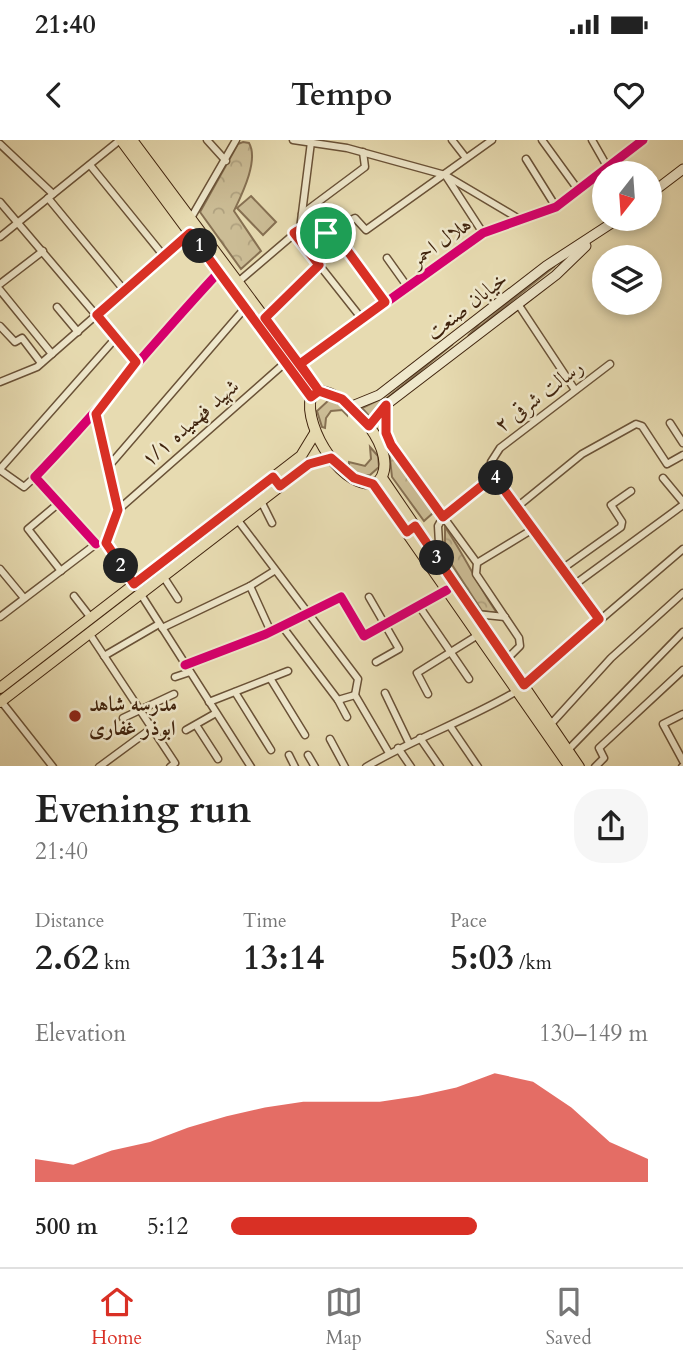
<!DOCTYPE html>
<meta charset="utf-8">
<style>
body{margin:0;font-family:Cardo,Amiri,serif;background:#f6f6f6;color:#222;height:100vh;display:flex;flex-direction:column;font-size:26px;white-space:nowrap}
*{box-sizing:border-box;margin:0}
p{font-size:23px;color:#767676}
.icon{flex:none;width:38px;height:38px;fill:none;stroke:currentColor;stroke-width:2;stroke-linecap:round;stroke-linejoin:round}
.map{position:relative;height:626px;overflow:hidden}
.drawer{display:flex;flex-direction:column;background:#fff;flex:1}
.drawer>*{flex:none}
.needle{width:46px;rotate:197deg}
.controls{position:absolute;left:592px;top:21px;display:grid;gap:14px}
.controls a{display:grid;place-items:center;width:70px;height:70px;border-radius:50%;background:#fff;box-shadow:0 4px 10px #0003;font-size:35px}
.pin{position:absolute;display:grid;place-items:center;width:60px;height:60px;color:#fff;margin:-30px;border:4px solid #fff;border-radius:50%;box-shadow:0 2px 7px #0007}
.km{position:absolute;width:35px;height:35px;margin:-18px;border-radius:50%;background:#222;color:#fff;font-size:19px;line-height:35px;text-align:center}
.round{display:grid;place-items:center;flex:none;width:74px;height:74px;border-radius:28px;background:#f6f6f6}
.overview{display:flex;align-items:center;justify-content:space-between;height:119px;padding:0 35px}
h1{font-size:38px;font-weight:700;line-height:52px}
.stats{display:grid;grid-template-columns:repeat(3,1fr);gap:10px;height:119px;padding:7px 35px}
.stats div{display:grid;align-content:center}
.stats b{font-size:35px;font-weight:700}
.stats small{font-size:19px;font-weight:400}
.stats p{font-size:19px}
.chart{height:196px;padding:14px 35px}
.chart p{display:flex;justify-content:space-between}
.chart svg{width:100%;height:126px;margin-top:7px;fill:#d93025;opacity:.7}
ul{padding:0 35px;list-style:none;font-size:23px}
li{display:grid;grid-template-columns:112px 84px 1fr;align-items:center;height:52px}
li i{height:18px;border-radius:9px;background:#d93025}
.status{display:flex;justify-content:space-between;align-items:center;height:49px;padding:0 35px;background:#fff;direction:ltr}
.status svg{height:19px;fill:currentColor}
header{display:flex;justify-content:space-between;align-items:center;height:91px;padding:0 35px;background:#fff;font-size:32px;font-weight:700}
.tabs{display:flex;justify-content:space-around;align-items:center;height:98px;border-top:2px solid #e0e0e0;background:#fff;font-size:19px;color:#767676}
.tabs a{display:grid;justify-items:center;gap:4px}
.tabs .active{color:#d93025}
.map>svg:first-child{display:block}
.green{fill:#cbbc95;stroke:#867052;stroke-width:2}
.park{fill:url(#park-crowns);stroke:#867052;stroke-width:2}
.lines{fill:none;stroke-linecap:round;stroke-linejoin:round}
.minor-casing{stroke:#6a5237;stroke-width:9}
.secondary-casing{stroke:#40240e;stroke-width:11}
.primary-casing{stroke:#40240e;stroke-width:12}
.minor{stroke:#efe8cc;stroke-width:6}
.secondary{stroke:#efe8cc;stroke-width:9}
.primary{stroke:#e7dbb1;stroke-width:10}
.cycleway-casing{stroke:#efe8cc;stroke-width:13}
.cycleway{stroke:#d6006c;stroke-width:9}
.route-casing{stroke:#fff;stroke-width:14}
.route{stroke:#d93025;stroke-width:9}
.poi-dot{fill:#8f2418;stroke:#efe8cc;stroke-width:2.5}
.labels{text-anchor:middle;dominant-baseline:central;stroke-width:5;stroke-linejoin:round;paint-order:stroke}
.street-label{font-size:21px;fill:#40240e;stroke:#efe8cc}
.poi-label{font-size:21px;font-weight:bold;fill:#40240e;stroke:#efe8cc;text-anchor:start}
</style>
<div class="status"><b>21:40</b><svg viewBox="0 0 49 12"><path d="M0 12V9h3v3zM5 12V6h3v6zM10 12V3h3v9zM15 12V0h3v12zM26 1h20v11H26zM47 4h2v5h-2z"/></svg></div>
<header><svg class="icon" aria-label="back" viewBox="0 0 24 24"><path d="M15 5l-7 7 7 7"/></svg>Tempo<svg class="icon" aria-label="heart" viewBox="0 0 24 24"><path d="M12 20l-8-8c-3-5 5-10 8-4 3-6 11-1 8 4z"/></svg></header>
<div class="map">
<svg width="683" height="627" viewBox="0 0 683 627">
<defs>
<pattern id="park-crowns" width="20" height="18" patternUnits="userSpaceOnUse" patternTransform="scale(1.75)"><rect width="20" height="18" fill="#cbbc95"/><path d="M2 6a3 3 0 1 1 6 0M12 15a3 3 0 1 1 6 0" fill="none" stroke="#afa17f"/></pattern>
</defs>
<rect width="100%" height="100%" fill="#e7dbb1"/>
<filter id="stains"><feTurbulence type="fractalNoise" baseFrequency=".00286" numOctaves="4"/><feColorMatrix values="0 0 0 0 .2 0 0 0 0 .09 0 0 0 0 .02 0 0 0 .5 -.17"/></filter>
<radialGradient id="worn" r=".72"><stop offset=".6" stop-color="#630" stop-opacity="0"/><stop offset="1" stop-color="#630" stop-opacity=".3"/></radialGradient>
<g class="green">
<polygon points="251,56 276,82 263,95 237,68"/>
<polygon points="555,126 468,196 480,183"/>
<polygon points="453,204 381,263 370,277 362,268 379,260"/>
<polygon points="330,259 347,269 347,275 342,270 331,271 326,278 325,288 322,287 317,271"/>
<polygon points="370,307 378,316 379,327 370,335 360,336 349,327 349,322 365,326 371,319"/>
<polygon points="255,358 3,555 0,552"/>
</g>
<g class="park">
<path d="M243 2 249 3C259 20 242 54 234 71L261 111 241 129 200 72 238 4Z"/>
<polygon points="389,310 434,372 424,381 392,337"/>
<path d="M445 387C465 416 477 444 497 473L482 471 445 414Z"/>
</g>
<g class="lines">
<g class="minor-casing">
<g id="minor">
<polyline points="207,0 226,21"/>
<polyline points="293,0 347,8 445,35 521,80"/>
<polyline points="452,0 466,18"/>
<polyline points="542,0 579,51"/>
<polyline points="592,0 608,28"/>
<polyline points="0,4 53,54"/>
<polyline points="526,19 556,67"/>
<polyline points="90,25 163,115"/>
<polyline points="446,36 483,93"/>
<polyline points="48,58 124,150"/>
<polyline points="0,62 136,222"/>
<polyline points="302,74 365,27 363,12"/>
<polyline points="191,78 236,0"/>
<path d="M300 89C342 85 364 133 385 162"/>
<polyline points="294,93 362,179"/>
<polyline points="325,93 355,78 366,90 492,0"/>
<polyline points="0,97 120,0"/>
<polyline points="387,118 407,146"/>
<polyline points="238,142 300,89 311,2"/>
<polyline points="0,144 43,111"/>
<polyline points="0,150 52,214"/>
<polyline points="518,164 575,250"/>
<polyline points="57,167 78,192"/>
<polyline points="265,178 319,125"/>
<polyline points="0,186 15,202 22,198 41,223"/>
<polyline points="300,224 483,93 556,67 643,0"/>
<polyline points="0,242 37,227 190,93"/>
<polyline points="386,265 386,293 391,305 477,423 476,434 519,498 520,506 507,519"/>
<polyline points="96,274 118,370"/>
<polyline points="670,283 683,303"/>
<polyline points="108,327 245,168"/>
<polyline points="0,329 114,200"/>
<polyline points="0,330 24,347 35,337"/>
<polyline points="494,336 599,479"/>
<polyline points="663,338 683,362"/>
<polyline points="261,361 272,383"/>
<polyline points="59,363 28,389 61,431"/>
<polyline points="517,367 582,314 636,284 642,286 667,324 683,315"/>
<polyline points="237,379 358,539 355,555"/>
<polyline points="105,403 118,370 286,222"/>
<path d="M96 404 35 337C99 271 156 199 219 132"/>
<polyline points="102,404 105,403 134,444"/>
<polyline points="440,421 438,386 443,377 494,336 491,322 500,308 610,224"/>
<polyline points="477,423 533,389"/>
<polyline points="0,429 24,458"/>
<polyline points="562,429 621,387 622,382 611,365 631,351"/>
<polyline points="163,436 178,459"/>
<polyline points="574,445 683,365"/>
<polyline points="250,446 274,431"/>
<polyline points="140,453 251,627"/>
<polyline points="74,456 91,478"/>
<polyline points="369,457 399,509 376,522"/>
<polyline points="419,466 469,539"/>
<polyline points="476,474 505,477"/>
<polyline points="0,477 96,404"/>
<polyline points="282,486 338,560 355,555"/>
<polyline points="162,488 250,446 271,492"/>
<polyline points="89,493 175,623 170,627"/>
<polyline points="104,516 159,484"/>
<polyline points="185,525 266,494 341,457 364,496 447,450"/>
<polyline points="175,537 190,532"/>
<polyline points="270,538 305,595"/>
<polyline points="524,545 683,409"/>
<polyline points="235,552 271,610"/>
<polyline points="385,553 409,603"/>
<polyline points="428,554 417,533 478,495"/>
<polyline points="355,555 389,613"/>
<polyline points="338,560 347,577"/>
<polyline points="1,561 53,627"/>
<polyline points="209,562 288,531"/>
<polyline points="683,574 663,584 683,621"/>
<polyline points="123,578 174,554"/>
<polyline points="551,584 611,518 683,453"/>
<polyline points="196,585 218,619"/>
<polyline points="450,586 478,627"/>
<polyline points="186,590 216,573"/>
<polyline points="420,598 440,627"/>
<polyline points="330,599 345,627"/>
<polyline points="398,608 411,627"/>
<polyline points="568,610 683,492"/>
<polyline points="289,615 295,627"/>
<polyline points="308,615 315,627"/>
<polyline points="99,627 152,588"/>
<path d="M366 627C415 598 468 580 517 551"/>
<polyline points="595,627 604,618 599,608 683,530"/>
<polyline points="682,627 683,626"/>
</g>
</g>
<g class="secondary-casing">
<g id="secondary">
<polyline points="649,55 683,29"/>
<polyline points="352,266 379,255 546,126 618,79"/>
<polyline points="369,286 386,265 556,135 586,106"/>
</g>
</g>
<g class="primary-casing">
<g id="primary">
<polyline points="121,0 311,257"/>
<polyline points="132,0 319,251"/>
<path d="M319 251C350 252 403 315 378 342 344 354 303 287 311 257Z"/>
<polyline points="382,338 579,627"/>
<polyline points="373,344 570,627"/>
<polyline points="0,548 301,316 315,293"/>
<polyline points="0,562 309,324 331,318"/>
</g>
</g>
<use href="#minor" class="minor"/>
<use href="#secondary" class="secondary"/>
<use href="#primary" class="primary"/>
<g class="cycleway-casing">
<g id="cycleway">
<polyline points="300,224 483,93 556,67 643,0"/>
<path d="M96 404 35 337C99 271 156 199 219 132"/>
<polyline points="185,525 266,494 341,457 364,496 447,450"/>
</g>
</g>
<use href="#cycleway" class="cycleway"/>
</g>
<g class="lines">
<g class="route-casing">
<path id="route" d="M326 93 341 102 385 162 300 224 319 251 311 257 190 93 97 175 136 222 96 274 118 370 106 403 134 444 273 337 280 346 309 324 331 318 354 338 373 344 407 392 415 386 524 545 599 479 494 336 443 377 391 305 386 293V265L369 286 342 259 319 251 265 178 319 125 294 93C304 85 314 90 326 93"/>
</g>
<use href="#route" class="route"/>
</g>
<circle class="poi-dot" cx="75" cy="576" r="7"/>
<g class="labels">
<g class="street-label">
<text transform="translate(441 102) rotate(-35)">هلال احمر</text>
<text transform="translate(467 166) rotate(-38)">خیابان صنعت</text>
<text transform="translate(539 256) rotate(-37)">رسالت شرقی ۲</text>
<text transform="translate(190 283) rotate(-41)">شهید فهمیده ۱/۱</text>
</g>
<g class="poi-label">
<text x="89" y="564">مدرسه شاهد<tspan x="89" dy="24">ابوذر غفاری</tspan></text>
</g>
</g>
<rect width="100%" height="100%" filter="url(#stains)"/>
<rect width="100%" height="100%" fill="url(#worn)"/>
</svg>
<div class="controls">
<a><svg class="needle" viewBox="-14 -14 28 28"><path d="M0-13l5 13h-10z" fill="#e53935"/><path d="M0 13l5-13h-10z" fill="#767676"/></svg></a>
<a><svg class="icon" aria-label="layers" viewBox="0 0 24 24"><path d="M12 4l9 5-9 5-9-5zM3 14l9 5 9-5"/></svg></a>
</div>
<div class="pin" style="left:326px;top:93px;background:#1e9e55"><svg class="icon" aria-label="arrive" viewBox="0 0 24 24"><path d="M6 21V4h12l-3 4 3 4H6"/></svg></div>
<b class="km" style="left:200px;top:106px">1</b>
<b class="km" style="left:121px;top:426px">2</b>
<b class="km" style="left:437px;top:418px">3</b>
<b class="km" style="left:496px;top:338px">4</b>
</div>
<section class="drawer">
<div class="overview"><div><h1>Evening run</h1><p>21:40</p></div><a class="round"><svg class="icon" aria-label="share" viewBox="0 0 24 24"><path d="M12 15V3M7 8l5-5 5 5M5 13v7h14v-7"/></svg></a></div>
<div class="stats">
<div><p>Distance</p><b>2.62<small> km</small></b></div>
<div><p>Time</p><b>13:14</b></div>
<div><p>Pace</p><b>5:03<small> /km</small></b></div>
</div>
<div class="chart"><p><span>Elevation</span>130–149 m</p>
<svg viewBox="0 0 160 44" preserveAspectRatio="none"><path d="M0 44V36L10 38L20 33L30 30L40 25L50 21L60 18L70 16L80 16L90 16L100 14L110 11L120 6L130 9L140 18L150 30L160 36V44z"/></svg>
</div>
<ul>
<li><b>500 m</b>5:12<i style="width:59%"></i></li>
</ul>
</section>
<nav class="tabs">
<a class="active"><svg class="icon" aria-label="home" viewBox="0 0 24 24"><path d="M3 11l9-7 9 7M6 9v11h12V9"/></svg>Home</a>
<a><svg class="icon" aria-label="map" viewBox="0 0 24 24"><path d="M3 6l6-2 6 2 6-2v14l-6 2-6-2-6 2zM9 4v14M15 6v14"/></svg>Map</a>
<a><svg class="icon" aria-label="saved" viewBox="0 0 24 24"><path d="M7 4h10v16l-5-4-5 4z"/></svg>Saved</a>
</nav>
